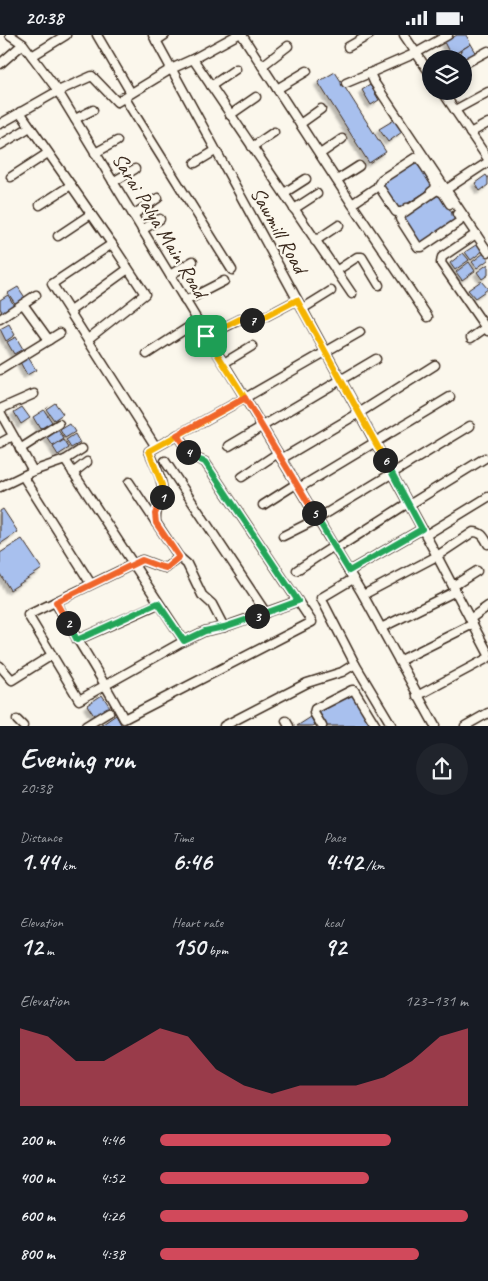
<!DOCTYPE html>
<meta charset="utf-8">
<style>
body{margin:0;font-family:Caveat,sans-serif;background:#20242c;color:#f1f3f6;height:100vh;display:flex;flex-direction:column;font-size:19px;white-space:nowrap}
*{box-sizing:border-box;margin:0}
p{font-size:16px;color:#9ea1a6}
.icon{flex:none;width:28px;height:28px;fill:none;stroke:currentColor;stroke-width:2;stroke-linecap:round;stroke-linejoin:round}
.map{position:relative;height:691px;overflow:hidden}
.sheet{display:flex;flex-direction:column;background:#171b24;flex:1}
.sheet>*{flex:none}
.buttons{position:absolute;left:422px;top:15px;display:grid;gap:10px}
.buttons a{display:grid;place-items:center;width:50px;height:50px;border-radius:50%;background:#171b24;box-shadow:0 2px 8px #0003;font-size:25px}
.pin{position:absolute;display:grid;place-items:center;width:42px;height:42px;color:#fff;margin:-21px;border-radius:10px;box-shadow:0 2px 8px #0006}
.km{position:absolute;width:25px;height:25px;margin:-12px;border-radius:50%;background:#222;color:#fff;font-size:14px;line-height:25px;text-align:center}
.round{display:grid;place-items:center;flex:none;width:52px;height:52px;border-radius:26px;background:#20242c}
.overview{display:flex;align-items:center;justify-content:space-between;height:85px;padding:0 20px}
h1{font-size:28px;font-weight:700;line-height:38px}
.metrics{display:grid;grid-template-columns:repeat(3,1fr);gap:8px;height:85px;padding:5px 20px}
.metrics div{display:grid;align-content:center}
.metrics b{font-size:25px;font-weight:700}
.metrics small{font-size:14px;font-weight:400}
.metrics p{font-size:14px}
.chart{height:140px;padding:10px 20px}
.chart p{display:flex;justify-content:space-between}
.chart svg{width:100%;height:90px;margin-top:5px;fill:#d1495b;opacity:.7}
ul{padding:0 20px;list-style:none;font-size:16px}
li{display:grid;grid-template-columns:80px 60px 1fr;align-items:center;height:38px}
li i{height:12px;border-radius:6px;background:#d1495b}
.status{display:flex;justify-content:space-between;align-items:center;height:35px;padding:0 25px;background:#171b24;direction:ltr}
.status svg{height:14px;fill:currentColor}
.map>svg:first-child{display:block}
.building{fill:#a8c0ee;stroke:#3b2a1e;filter:url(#shadow)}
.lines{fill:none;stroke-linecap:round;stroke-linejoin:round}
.street-casing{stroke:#3b2a1e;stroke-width:11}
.street{stroke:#fbf7ec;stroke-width:8}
.split-1-casing{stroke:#fff;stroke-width:10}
.split-2-casing{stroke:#fff;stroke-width:10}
.split-3-casing{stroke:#fff;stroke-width:10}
.split-4-casing{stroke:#fff;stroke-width:10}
.split-5-casing{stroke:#fff;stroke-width:10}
.split-6-casing{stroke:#fff;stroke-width:10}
.split-7-casing{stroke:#fff;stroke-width:10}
.split-8-casing{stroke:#fff;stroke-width:10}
.split-1{stroke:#f5b400;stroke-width:6}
.split-2{stroke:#f0652b;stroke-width:6}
.split-3{stroke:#22a559;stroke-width:6}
.split-4{stroke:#22a559;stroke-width:6}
.split-5{stroke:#f0652b;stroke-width:6}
.split-6{stroke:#22a559;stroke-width:6}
.split-7{stroke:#f5b400;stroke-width:6}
.split-8{stroke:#f5b400;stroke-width:6}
.labels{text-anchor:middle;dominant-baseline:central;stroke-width:4.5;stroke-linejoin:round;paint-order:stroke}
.street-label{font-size:21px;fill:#3b2a1e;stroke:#fbf7ec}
</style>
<div class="status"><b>20:38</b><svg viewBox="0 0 49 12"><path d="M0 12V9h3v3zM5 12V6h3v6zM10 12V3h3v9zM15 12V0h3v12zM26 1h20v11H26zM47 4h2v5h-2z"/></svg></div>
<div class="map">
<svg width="488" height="691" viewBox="0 0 488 691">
<defs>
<filter id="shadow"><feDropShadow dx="-3.5" dy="3.5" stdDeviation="1" flood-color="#0004"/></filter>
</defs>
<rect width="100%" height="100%" fill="#fbf7ec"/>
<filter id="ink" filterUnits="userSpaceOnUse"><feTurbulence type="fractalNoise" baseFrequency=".02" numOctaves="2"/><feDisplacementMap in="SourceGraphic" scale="10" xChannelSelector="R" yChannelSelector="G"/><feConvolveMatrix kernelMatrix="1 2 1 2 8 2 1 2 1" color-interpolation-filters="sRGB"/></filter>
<g filter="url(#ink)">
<g class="building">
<polygon points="457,0 466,0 471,9 451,21 444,7"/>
<polygon points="471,9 477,19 465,25 460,16"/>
<polygon points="335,37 386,117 369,128 318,47"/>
<polygon points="370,50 379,65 371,70 362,55"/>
<polygon points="394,85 402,97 388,107 379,94"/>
<polygon points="417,125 435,151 397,175 380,149"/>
<polygon points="486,140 488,143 488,150 480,156 475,148"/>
<polygon points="440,159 457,186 420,210 402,183"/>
<polygon points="479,208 484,215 471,225 465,217"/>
<polygon points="463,218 469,225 455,235 450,228"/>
<polygon points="484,218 488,223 488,225 477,233 472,227"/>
<polygon points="469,227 475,236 462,245 456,237"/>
<polygon points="488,229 488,240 482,244 477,237"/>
<polygon points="481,246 488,254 475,263 468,255"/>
<polygon points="18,252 26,264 16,270 8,258"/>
<polygon points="8,260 15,272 3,279 0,273 0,265"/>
<polygon points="9,289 15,300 6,306 0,294"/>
<polygon points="16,302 23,314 14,319 7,307"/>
<polygon points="28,322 36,335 27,340 20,327"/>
<polygon points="55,368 63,379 54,385 46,374"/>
<polygon points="22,372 30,383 21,389 14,377"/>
<polygon points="44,375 52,387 40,394 33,382"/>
<polygon points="70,389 75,397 65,403 60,395"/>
<polygon points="58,395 64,404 53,411 47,402"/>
<polygon points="75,399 80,408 71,413 66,405"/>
<polygon points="64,405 69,413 58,420 53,412"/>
<polygon points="3,474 18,497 0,509 0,476"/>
<polygon points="22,504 42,534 10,555 0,539 0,518"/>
<polygon points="352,655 373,691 324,691 316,677"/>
<polygon points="102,660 110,672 95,682 87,670"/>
<polygon points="116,680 122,691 100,691"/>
<polygon points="311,682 315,690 313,691 297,691"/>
</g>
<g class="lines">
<g class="street-casing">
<g id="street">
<polyline points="10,0 23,9 56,53 207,301 245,363 363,560 435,691"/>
<polyline points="97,0 131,58"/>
<polyline points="153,0 437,521 488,618"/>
<polyline points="242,0 352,169 428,282"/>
<polyline points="404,0 431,40"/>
<polyline points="448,0 416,18 370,38 374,47 488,217"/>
<polyline points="156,6 165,0"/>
<polyline points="348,12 369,0"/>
<polyline points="32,21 66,0"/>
<polyline points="193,24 352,259"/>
<polyline points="0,29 23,9"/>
<polyline points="464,29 488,16"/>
<polyline points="262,31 288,11"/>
<polyline points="346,48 370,38"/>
<polyline points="211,51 236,34"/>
<polyline points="277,54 307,36"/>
<polyline points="442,56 488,124"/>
<polyline points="124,62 232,235"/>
<polyline points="455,75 488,57"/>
<polyline points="20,77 112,209 52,249 156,412"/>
<polyline points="230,80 256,62"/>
<polyline points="75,84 93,75"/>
<polyline points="0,89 58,56 92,41 117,67 171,34 193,24 237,0"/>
<polyline points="300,89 321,74"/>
<polyline points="470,98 488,88"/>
<polyline points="0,110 30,92"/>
<polyline points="252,112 274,97"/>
<polyline points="95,118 117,106"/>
<polyline points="320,119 342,104"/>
<polyline points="195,128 215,116"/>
<polyline points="426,128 424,130 436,149 435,154 431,157"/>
<polyline points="11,142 48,118"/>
<polyline points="337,145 359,131"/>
<polyline points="113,147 135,134"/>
<polyline points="447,154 488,127"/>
<polyline points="284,158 306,144"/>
<polyline points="352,169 374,154"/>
<polyline points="450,169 443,158 437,155 402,179 400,184 418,212 422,212 459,187 460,184 457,179 459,177"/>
<polyline points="40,170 71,150"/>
<polyline points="407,173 402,177 396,177 378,150 382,144 416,122 419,124 424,130"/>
<polyline points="294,174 317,159"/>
<polyline points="133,180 158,163"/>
<polyline points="142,195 160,184"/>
<polyline points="476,199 442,222 441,228 488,296"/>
<polyline points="58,201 91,179"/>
<polyline points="315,206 339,190"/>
<polyline points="336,236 357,222 362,222 379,250"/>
<polyline points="170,240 193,226"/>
<polyline points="185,266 224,246"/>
<polyline points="23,269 49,305"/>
<polyline points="302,274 331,256"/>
<polyline points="70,276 128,234"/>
<polyline points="0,284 36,260"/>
<polyline points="207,301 241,284 259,285 297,265"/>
<polyline points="471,303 488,291"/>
<polyline points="88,304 145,259 112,209"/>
<polyline points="147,319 198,286"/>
<polyline points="224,328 252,311"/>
<polyline points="0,335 60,298"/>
<polyline points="0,374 34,359"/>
<polyline points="0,377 33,436"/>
<polyline points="0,408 13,401"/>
<polyline points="229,411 376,324"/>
<polyline points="20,414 59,389"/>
<polyline points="281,424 359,378 435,330"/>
<polyline points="65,425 82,414"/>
<polyline points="165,426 266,578"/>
<polyline points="73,438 87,427"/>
<polyline points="23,441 91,549"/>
<polyline points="242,442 278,418"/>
<polyline points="129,447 179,522 187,529 202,560 212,569 224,592"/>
<polyline points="0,452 33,436 65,425 184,606"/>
<polyline points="299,453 450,362"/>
<polyline points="263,470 296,449"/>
<polyline points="409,470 485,423"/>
<path d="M156 488C155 474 159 473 162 461 165 448 154 428 149 416L245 363 360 297"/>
<polyline points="426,500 488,462"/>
<polyline points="283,501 317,484 470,391"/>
<polyline points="336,514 408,468"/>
<polyline points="179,522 166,533 158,531 142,525 28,580 79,665 184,606 205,596 224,592 298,566"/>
<polyline points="297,535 334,511"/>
<polyline points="349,536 422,494"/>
<polyline points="353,544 321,563 355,629 392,691"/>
<polyline points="453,551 477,536"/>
<path d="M363 560 437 521 473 497C482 497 484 502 488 509"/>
<path d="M55 567C78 606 103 644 124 684L312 587 205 427 191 421 177 400"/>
<polyline points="470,584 488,571"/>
<polyline points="381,593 456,556"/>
<polyline points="77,605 158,569"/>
<polyline points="399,626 473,589"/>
<polyline points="0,631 12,645 52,620"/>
<polyline points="417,661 488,623"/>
<polyline points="17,685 23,691"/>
<polyline points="286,686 289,691"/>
<polyline points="86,691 109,677"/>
<polyline points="224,691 307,648 342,637 355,629"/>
<polyline points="322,691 314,678 315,674 352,655 354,655 376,691"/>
<polyline points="465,691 488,678"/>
</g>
</g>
<use href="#street" class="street"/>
</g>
</g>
<g class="lines" filter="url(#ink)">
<g class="split-1-casing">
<polyline id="split-1" points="162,462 162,450 149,416 245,363 206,301"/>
</g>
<g class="split-2-casing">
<polyline id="split-2" points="68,588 56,567 142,525 158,531 166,533 179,522 156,488 155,479 162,462"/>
</g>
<g class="split-3-casing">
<polyline id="split-3" points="68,588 77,605 158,568 184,606 205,596 224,592 257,581"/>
</g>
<g class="split-4-casing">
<polyline id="split-4" points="188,417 190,421 205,427 298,566 257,581"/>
</g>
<g class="split-5-casing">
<polyline id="split-5" points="188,417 177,400 245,363 314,478"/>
</g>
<g class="split-6-casing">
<polyline id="split-6" points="314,478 349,536 422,494 385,425"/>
</g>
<g class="split-7-casing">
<polyline id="split-7" points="252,285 259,285 297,265 385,425"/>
</g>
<g class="split-8-casing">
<polyline id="split-8" points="206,301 240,284 252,285"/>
</g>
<use href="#split-1" class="split-1"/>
<use href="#split-2" class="split-2"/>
<use href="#split-3" class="split-3"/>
<use href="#split-4" class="split-4"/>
<use href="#split-5" class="split-5"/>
<use href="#split-6" class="split-6"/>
<use href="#split-7" class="split-7"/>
<use href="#split-8" class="split-8"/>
</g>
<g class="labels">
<g class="street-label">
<text transform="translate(160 190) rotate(59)">Sarai Palya Main Road</text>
<text transform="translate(279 195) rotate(61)">Sawmill Road</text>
</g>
</g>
</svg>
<div class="buttons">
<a><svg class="icon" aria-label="layers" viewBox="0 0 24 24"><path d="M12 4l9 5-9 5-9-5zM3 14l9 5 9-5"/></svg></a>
</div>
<div class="pin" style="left:206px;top:301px;background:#1e9e55"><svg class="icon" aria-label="arrive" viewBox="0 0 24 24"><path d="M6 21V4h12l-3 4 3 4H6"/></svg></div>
<b class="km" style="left:162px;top:462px">1</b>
<b class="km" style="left:68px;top:588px">2</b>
<b class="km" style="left:257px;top:581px">3</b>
<b class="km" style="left:188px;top:417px">4</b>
<b class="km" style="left:314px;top:478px">5</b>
<b class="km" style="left:385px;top:425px">6</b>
<b class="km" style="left:252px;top:285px">7</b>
</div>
<section class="sheet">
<div class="overview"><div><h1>Evening run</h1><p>20:38</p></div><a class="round"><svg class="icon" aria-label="share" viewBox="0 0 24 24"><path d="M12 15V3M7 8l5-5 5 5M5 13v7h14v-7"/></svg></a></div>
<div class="metrics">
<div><p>Distance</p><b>1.44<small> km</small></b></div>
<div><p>Time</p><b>6:46</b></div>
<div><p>Pace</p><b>4:42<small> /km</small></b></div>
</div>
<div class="metrics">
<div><p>Elevation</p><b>12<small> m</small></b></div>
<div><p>Heart rate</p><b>150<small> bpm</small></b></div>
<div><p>kcal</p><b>92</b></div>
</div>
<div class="chart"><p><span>Elevation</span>123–131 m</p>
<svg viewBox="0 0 160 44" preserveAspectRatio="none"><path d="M0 44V6L10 10L20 22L30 22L40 14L50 6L60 10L70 26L80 34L90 38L100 34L110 34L120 34L130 30L140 22L150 10L160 6V44z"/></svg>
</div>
<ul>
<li><b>200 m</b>4:46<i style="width:75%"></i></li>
<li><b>400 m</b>4:52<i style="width:68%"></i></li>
<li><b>600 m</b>4:26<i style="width:100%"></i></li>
<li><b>800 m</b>4:38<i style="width:84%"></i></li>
</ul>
</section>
